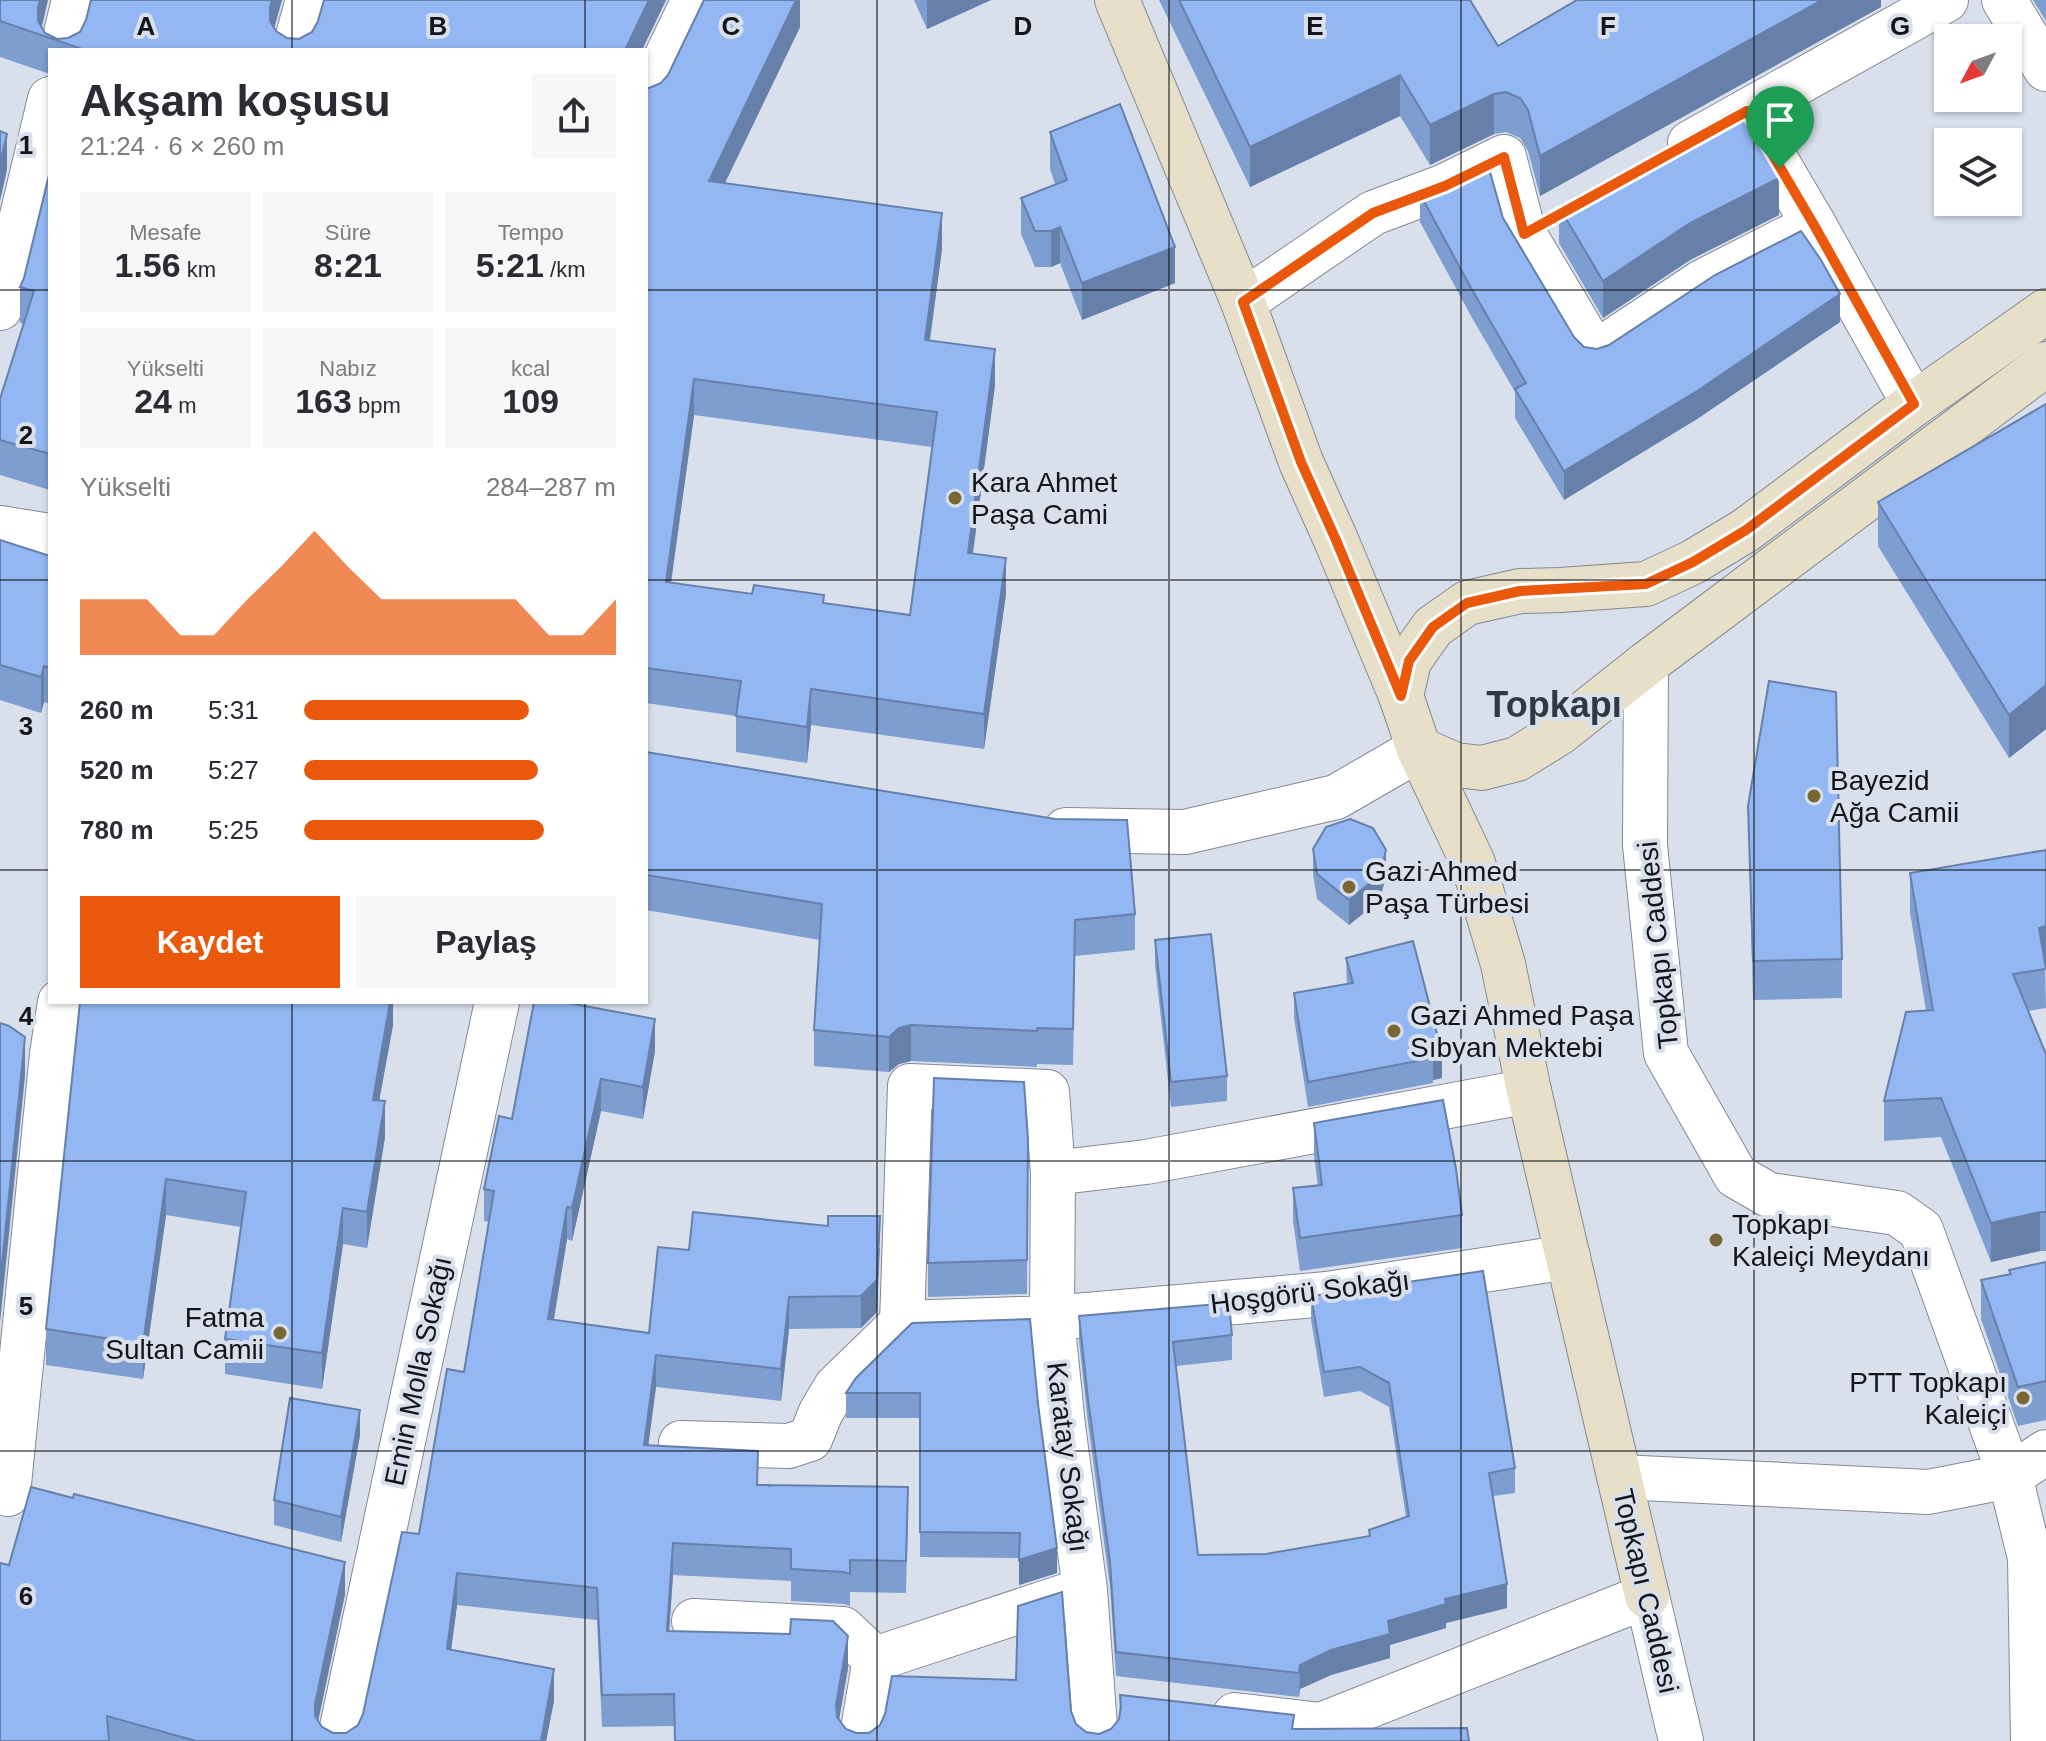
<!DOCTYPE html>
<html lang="tr">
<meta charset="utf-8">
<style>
body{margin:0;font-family:Helvetica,sans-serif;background:#f7f7f7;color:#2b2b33;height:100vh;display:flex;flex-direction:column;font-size:30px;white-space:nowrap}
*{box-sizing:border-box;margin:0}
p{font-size:26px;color:#7c7c81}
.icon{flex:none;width:44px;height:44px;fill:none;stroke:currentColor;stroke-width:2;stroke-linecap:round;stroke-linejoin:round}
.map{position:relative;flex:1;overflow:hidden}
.panel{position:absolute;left:48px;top:48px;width:600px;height:956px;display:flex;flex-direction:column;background:#fff;border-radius:0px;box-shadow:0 2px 6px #0004}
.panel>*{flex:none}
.needle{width:52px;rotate:229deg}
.fabs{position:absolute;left:1934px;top:24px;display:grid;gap:16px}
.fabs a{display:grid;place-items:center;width:88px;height:88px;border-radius:0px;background:#fff;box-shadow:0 2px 6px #0004;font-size:40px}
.pin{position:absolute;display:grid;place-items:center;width:68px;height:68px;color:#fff;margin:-82px -34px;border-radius:50% 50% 50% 0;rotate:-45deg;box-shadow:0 0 8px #0007}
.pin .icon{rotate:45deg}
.round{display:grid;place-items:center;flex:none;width:84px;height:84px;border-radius:0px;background:#f7f7f7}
.summary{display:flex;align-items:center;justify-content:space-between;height:136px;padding:0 32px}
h1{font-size:44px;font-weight:800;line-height:60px}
.stats{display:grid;grid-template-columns:repeat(3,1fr);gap:12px;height:136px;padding:8px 32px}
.stats div{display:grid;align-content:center;border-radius:0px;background:#f7f7f7;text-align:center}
.stats b{font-size:34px;font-weight:800}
.stats small{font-size:22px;font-weight:400}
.stats p{font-size:22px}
.chart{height:224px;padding:16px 32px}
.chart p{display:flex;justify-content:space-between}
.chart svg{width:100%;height:144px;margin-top:8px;fill:#ea580c;opacity:.7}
.cta{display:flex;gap:16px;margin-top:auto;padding:16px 32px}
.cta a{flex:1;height:92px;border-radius:0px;background:#ea580c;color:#fff;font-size:32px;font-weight:800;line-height:92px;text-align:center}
.cta a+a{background:#f7f7f7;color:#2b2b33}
ul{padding:0 32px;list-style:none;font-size:26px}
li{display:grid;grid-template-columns:128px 96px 1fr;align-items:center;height:60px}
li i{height:20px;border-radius:10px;background:#ea580c}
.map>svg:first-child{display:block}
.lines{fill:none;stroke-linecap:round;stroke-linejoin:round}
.street-casing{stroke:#838994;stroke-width:46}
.secondary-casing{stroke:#838994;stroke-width:46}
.street{stroke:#fff;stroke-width:44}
.secondary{stroke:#e7dfc7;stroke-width:44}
.wall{fill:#7e9dd1;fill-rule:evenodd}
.shaded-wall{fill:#6680aa}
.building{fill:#92b7f3;stroke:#6680aa;stroke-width:2;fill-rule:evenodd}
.route-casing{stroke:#fff;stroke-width:16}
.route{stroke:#ea580c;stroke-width:10}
.grid{fill:none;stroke:#121519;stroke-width:2;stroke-opacity:0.55}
.poi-dot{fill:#786634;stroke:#d9e0ec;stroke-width:3}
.labels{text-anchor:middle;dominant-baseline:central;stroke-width:8;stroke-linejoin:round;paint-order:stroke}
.poi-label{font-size:28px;fill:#121519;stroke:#d9e0ec;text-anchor:start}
.street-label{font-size:28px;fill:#121519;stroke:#d9e0ec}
.district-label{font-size:36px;font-weight:bold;fill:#323841;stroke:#d9e0ec}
.grid-label{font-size:26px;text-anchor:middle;font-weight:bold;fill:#121519;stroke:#d9e0ec;stroke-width:8;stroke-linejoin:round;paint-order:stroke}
</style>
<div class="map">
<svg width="2046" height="1741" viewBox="0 0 2046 1741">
<rect width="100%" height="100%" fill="#d9e0ec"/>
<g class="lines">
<g class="street-casing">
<g id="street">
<polyline points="2004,0 2046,69"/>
<polyline points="62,50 74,0"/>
<polyline points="294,50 308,0"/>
<polyline points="646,99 694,0"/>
<polyline points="1747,111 1814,225 1914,404"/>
<polyline points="1690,143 1946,0"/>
<polyline points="1243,302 1373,213 1445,186 1504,157 1524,234 1595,353 1702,282 1814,225"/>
<polyline points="0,308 50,99"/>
<polyline points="0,528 50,536"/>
<polyline points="1646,664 1645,845 1666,1053 1736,1176 1769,1195 1897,1213 1921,1230 2010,1476 2030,1558 2033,1741"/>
<polyline points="1066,830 1185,832 1336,797 1419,749"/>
<polyline points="1053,1173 1146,1162 1529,1091"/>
<polyline points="681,1443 789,1446 810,1439 821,1412 836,1387 902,1323"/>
<polyline points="1620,1477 1928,1492 2010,1476 2046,1452"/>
<polyline points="8,1494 52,1054 60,1002"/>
<polyline points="694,1621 843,1629 875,1659"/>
<polyline points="1235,1715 1321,1725 1647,1596 1681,1741"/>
<polyline points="339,1741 497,1002"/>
<polyline points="861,1741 875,1659 1075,1593"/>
<polyline points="1096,1741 1085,1590 1063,1426 1052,1318 1053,1173 1047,1092 910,1086 902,1323 1052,1318 1327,1294 1568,1257"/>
</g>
</g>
<g class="secondary-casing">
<g id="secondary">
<polyline points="1117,0 1243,302 1301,462 1336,540 1401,696 1419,749 1456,765 1482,768 1517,759 1559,733 1646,664 2046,364"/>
<polyline points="1401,696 1409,661 1433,627 1467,603 1520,591 1560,590 1646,584 1693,562 1746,530 1914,404 2046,311"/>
<polyline points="1419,749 1473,863 1503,964 1529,1091 1647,1596"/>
</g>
</g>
<use href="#street" class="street"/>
<use href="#secondary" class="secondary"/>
</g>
<g class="wall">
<polygon points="0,0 42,27 45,33 57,39 68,38 80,32 86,20 91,0 282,0 274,28 276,31 287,38 299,39 666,0 642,50 50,50 50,74 0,57"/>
<path d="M800 0V27L725 183 942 249 930 340 995 385 973 553 1006 594 984 749 811 725 807 763 736 752V716L646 703V88H649L661 83ZM694 415 932 447 910 615 671 583Z"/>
<polygon points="914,0 991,0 927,29"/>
<polygon points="1159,0 1470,0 1498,46 1881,0 1881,7 1540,196 1528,151 1520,138 1506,132 1494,134 1430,165 1400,116 1250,187"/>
<polygon points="2033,0 2046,0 2046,21"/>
<polygon points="1050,132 1175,283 1082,320 1060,263 1051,267 1035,267 1021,234 1021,198 1055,184 1050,169"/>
<polygon points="50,171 50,490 0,475 0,399 24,324 20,323 20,287 24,278"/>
<polygon points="1420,194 1503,218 1574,337 1584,347 1597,349 1840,322 1697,419 1564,500 1515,418 1515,392 1471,316 1420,222"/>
<polygon points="1559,207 1779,215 1690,260 1603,318 1559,243"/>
<polygon points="2046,404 2046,729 2009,758 1878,546 1878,502"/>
<polygon points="0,540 50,556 50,704 44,702 41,713 0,700"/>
<polygon points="646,752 1135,914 1135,950 1075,956 1073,1065 1037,1064 1037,1067 911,1061 899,1064 889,1072 814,1066 814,1030 820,940 646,910"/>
<polygon points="1748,806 1842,959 1842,998 1753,1000"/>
<polygon points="1313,849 1386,875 1380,900 1349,925 1317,899 1313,874"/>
<polygon points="1910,873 2045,965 2046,1008 2028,1011 2046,1054 2046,1251 2040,1251 1991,1262 1941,1137 1884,1141 1884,1101 1926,1011 1910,912"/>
<polygon points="1155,940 1227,1076 1227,1101 1171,1107 1155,965"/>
<polygon points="1413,941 1442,1078 1433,1080 1433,1083 1308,1107 1294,1018 1294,993 1347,984 1346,958"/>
<polygon points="80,1002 393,1002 393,1025 379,1100 385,1137 367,1248 343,1244 322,1389 225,1374 225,1339 241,1227 166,1215 143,1379 46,1365 46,1329"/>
<polygon points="655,1051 643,1119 601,1111 572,1241 567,1239 554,1320 649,1333 689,1250 880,1248 877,1312 861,1328 789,1329 781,1401 656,1387 648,1446 758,1485 908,1519 906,1593 850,1592 850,1606 844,1604 791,1601 791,1581 673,1575 669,1631 848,1668 839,1720 846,1729 856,1733 1071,1711 1076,1724 1086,1732 1099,1734 1111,1729 1119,1719 1120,1695 1294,1729 1467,1728 675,1741 674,1726 602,1727 597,1620 457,1605 451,1650 554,1701 546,1741 0,1741 345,1594 318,1720 322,1727 333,1733 346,1733 358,1725 363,1714 419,1534 464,1372 489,1222 484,1221 484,1189 512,1119"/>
<polygon points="1314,1123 1462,1215 1462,1248 1300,1271 1293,1221 1293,1188 1318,1186 1314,1156"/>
<polygon points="1028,1140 1027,1294 928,1297 928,1263"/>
<polygon points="2046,1262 2046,1420 2018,1426 1981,1319 1981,1280 2009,1274 2009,1270"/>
<polygon points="1311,1296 1515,1468 1515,1493 1493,1496 1507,1608 1446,1623 1446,1628 1390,1645 1390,1658 1331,1675 1300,1689 1299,1697 1116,1676 1110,1587 1088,1423 1079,1341 1079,1316 1232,1335 1232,1360 1176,1366 1198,1555 1266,1554 1369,1536 1369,1530 1406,1517 1389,1407 1360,1391 1324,1397 1311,1320"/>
<polygon points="856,1378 1038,1404 1057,1573 1019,1585 1019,1558 920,1557 920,1418 846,1418 846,1393"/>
<polygon points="360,1435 341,1542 274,1525 274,1500"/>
</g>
<g class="shaded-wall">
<polygon points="40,0 48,0 40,35 38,34 38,8"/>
<polygon points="272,0 282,0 270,43 270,8"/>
<polygon points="649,0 666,0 642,50 625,50"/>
<polygon points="796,0 800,0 800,27 709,216 709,181"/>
<polygon points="927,0 991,0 927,29"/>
<polygon points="1822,0 1881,0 1881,7 1540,196 1540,156"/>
<polygon points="1400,75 1400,116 1250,187 1250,147"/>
<polygon points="1494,94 1494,134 1430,165 1430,125"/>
<polygon points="7,134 7,170 0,201 0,164"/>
<polygon points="1779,178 1779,215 1690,260 1603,318 1603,281 1690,223"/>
<polygon points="942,213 942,249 925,375 925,340"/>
<polygon points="1060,227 1060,263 1051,267 1051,231"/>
<polygon points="1175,247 1175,283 1082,320 1082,283"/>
<polygon points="1840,294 1840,322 1697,419 1564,500 1564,471"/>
<polygon points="995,349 995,385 968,589 968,553"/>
<polygon points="694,379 694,415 666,618 666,582"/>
<polygon points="1006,558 1006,594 984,749 984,714"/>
<polygon points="44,666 44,702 41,713 41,677"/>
<polygon points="2046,685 2046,729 2009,758 2009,715"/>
<polygon points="811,689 811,725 807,763 807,727"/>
<polygon points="1386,850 1386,875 1380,900 1349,925 1349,900"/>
<polygon points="2046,926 2046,965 2039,967 2039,928"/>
<polygon points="390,1002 393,1002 393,1025 373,1135 373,1100"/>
<polygon points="655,1019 655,1051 643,1119 643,1087"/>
<polygon points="911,1025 911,1061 899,1064 889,1072 889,1037 899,1028"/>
<polygon points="25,1037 25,1076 0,1323 0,1284"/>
<polygon points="1442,1053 1442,1078 1433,1080 1433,1055"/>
<polygon points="601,1079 601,1111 572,1241 572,1208"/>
<polygon points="385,1101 385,1137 367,1248 367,1212"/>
<polygon points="166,1179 166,1215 143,1379 143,1344"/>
<polygon points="567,1207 567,1239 548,1352 548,1319"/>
<polygon points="343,1208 343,1244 322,1389 322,1353"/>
<polygon points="2040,1212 2040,1251 1991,1262 1991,1223"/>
<polygon points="880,1216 877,1312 861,1328 861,1296"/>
<polygon points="789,1297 789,1329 781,1401 781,1369"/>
<polygon points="656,1355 656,1387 644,1478 644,1445"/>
<polygon points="360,1410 360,1435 341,1542 341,1517"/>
<polygon points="673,1543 673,1575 667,1663 667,1631"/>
<polygon points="1057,1548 1057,1573 1019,1585 1019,1560"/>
<polygon points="345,1562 345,1594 315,1736 315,1704"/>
<polygon points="457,1573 457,1605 447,1681 447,1649"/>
<polygon points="1507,1584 1507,1608 1446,1623 1446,1628 1390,1645 1390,1658 1331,1675 1300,1689 1299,1697 1300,1665 1388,1621 1445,1599"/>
<polygon points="848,1636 848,1668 836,1737 836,1705"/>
<polygon points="554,1669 554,1701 546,1741 541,1741"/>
</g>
<g class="building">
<polygon points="0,0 40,0 38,8 38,21 45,33 57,39 68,38 80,32 86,20 91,0 272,0 270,8 270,21 276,31 287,38 299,39 312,32 318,21 324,0 649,0 625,50 85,50 0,21"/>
<path d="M704 0H796L709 181 942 213 925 340 995 349 968 553 1006 558 984 714 811 689 807 727 736 716 741 681 646 668V88H649L661 83 668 75ZM694 379 937 412 910 615 823 603 824 595 754 585 752 594 666 582Z"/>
<polygon points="1179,0 1470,0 1498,46 1577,0 1822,0 1540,156 1528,110 1520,98 1506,92 1494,94 1430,125 1400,75 1250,147"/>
<polygon points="1120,104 1175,247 1082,283 1060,227 1051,231 1035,231 1021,198 1067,180 1050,132"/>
<polygon points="1738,108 1779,178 1690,223 1603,281 1559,207"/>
<polygon points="0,131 7,134 0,164"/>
<polygon points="1488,165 1503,218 1574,337 1584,347 1597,349 1609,345 1715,275 1801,231 1821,260 1840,294 1697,391 1564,471 1515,389 1526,383 1471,288 1420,194 1454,181"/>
<polygon points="50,171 50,454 0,440 0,399 34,291 20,287 24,278"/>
<polygon points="2046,404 2046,685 2009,715 1878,502"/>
<polygon points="0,540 50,556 50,668 44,666 41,677 0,665"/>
<polygon points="1769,681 1836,692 1842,959 1753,961 1748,806"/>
<polygon points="646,752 1055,819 1127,820 1135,914 1075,920 1073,1029 1037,1028 1037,1031 911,1025 899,1028 889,1037 814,1030 822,904 646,875"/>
<polygon points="1350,819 1373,828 1386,850 1380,875 1349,900 1317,874 1313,849 1326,827"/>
<polygon points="2046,850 2046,926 2039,928 2046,969 2013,974 2046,1054 2046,1212 2040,1212 1991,1223 1941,1098 1884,1101 1906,1012 1933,1010 1910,873"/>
<polygon points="1211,934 1227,1076 1171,1082 1155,940"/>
<polygon points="1413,941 1442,1053 1433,1055 1433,1058 1308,1082 1294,993 1353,983 1346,958"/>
<polygon points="80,1002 390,1002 373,1100 385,1101 367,1212 343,1208 322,1353 225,1339 246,1192 166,1179 143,1344 46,1329"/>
<polygon points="534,1002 563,1002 655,1019 643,1087 601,1079 572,1208 567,1207 548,1319 649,1333 658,1247 689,1250 693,1212 828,1226 828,1216 880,1216 877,1280 861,1296 789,1297 781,1369 656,1355 644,1445 758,1451 757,1485 770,1485 769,1487 770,1485 908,1487 906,1561 850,1560 850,1574 844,1572 791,1569 791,1549 673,1543 667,1631 790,1634 791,1619 833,1621 848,1636 836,1705 837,1717 846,1729 856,1733 869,1733 880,1725 885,1714 892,1676 1016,1680 1018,1606 1062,1592 1071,1711 1076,1724 1086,1732 1099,1734 1111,1729 1119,1719 1121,1707 1120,1695 1294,1715 1292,1729 1467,1728 1469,1741 675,1741 674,1694 602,1695 597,1588 457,1573 447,1649 554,1669 541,1741 196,1741 107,1716 109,1741 0,1741 0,1563 9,1565 31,1487 73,1498 74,1494 345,1562 315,1704 315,1716 322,1727 333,1733 346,1733 358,1725 363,1714 402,1532 419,1534 447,1369 464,1372 494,1191 484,1189 499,1116 512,1119"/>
<polygon points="0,1023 9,1026 25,1037 0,1284"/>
<polygon points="934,1078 1024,1082 1028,1140 1027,1260 928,1263"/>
<polygon points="1443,1100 1456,1169 1462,1215 1300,1238 1293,1188 1322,1185 1314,1123"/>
<polygon points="2046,1262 2046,1381 2018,1387 1981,1280 2011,1274 2009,1270"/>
<polygon points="1483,1271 1515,1468 1489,1473 1507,1584 1445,1599 1446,1604 1388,1621 1390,1634 1331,1650 1300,1665 1299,1673 1116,1652 1110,1562 1088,1399 1079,1316 1229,1303 1232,1335 1173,1342 1198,1555 1266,1554 1370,1536 1369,1530 1409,1516 1389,1383 1360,1367 1324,1372 1311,1296"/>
<polygon points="1030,1319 1038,1404 1057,1548 1019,1560 1020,1533 920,1532 920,1393 846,1393 856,1378 912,1323"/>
<polygon points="290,1398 360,1410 341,1517 274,1500"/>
</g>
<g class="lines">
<g class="route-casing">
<polygon id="route" points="1747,111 1814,225 1914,404 1746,530 1693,562 1646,584 1520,591 1467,603 1433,627 1409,661 1401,696 1336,540 1301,462 1243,302 1373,213 1445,186 1504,157 1524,234"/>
</g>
<use href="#route" class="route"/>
</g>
<path class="grid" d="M292 0V50M585 0V50M877 0V1741M1169 0V1741M1461 0V1741M1754 0V1741M0 290H50M646 290H2046M0 580H50M646 580H2046M0 870H50M646 870H2046M292 1002V1741M585 1002V1741M0 1161H2046M0 1451H2046"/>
<g class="poi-dot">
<circle cx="955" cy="498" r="8"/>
<circle cx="1814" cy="796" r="8"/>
<circle cx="1349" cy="887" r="8"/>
<circle cx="1394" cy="1031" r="8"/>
<circle cx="1716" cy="1240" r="8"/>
<circle cx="280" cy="1333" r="8"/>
<circle cx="2023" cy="1398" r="8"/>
</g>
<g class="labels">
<g class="poi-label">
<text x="971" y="482">Kara Ahmet<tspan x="971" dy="32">Paşa Cami</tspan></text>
<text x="1830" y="780">Bayezid<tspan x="1830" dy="32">Ağa Camii</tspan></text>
<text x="1365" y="871">Gazi Ahmed<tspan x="1365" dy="32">Paşa Türbesi</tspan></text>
<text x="1410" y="1015">Gazi Ahmed Paşa<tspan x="1410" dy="32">Sıbyan Mektebi</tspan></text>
<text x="1732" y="1224">Topkapı<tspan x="1732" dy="32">Kaleiçi Meydanı</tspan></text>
<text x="264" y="1317" text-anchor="end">Fatma<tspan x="264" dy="32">Sultan Camii</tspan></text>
<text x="2007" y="1382" text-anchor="end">PTT Topkapı<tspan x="2007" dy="32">Kaleiçi</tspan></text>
</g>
<g class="street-label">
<text transform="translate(1658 945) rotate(-96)">Topkapı Caddesi</text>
<text transform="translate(1310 1292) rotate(-7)">Hoşgörü Sokağı</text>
<text transform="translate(418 1371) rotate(-78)">Emin Molla Sokağı</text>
<text transform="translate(1068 1457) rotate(83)">Karatay Sokağı</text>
<text transform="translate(1646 1591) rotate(77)">Topkapı Caddesi</text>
</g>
<g class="district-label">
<text x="1554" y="704">Topkapı</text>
</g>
</g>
<g class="grid-label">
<text x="146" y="35">A</text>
<text x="438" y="35">B</text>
<text x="731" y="35">C</text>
<text x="1023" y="35">D</text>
<text x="1315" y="35">E</text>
<text x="1608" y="35">F</text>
<text x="1900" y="35">G</text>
<text x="26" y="154">1</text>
<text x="26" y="444">2</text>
<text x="26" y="735">3</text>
<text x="26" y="1025">4</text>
<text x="26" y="1315">5</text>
<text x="26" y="1605">6</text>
</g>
</svg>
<div class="fabs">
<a><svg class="needle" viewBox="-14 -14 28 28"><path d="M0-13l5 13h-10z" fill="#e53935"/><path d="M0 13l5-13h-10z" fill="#7c7c81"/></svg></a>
<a><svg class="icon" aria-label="layers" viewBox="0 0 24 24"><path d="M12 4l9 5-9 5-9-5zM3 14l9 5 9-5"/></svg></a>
</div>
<div class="pin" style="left:1780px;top:168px;background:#1e9e55"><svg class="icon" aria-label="arrive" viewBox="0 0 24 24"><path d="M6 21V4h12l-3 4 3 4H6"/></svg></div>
<section class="panel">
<div class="summary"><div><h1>Akşam koşusu</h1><p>21:24 · 6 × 260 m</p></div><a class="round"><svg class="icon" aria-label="share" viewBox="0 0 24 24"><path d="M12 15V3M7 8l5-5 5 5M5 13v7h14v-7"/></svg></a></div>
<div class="stats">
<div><p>Mesafe</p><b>1.56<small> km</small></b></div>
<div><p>Süre</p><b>8:21</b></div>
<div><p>Tempo</p><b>5:21<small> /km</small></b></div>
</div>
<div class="stats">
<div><p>Yükselti</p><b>24<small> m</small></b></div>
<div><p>Nabız</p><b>163<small> bpm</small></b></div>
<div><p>kcal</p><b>109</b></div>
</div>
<div class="chart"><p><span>Yükselti</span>284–287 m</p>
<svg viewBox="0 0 160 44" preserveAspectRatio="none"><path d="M0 44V27L10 27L20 27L30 38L40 38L50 27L60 17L70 6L80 17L90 27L100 27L110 27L120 27L130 27L140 38L150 38L160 27V44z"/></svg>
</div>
<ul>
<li><b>260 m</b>5:31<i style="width:72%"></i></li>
<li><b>520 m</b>5:27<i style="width:75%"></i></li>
<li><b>780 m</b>5:25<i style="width:77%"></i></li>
</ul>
<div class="cta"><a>Kaydet</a><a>Paylaş</a></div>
</section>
</div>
